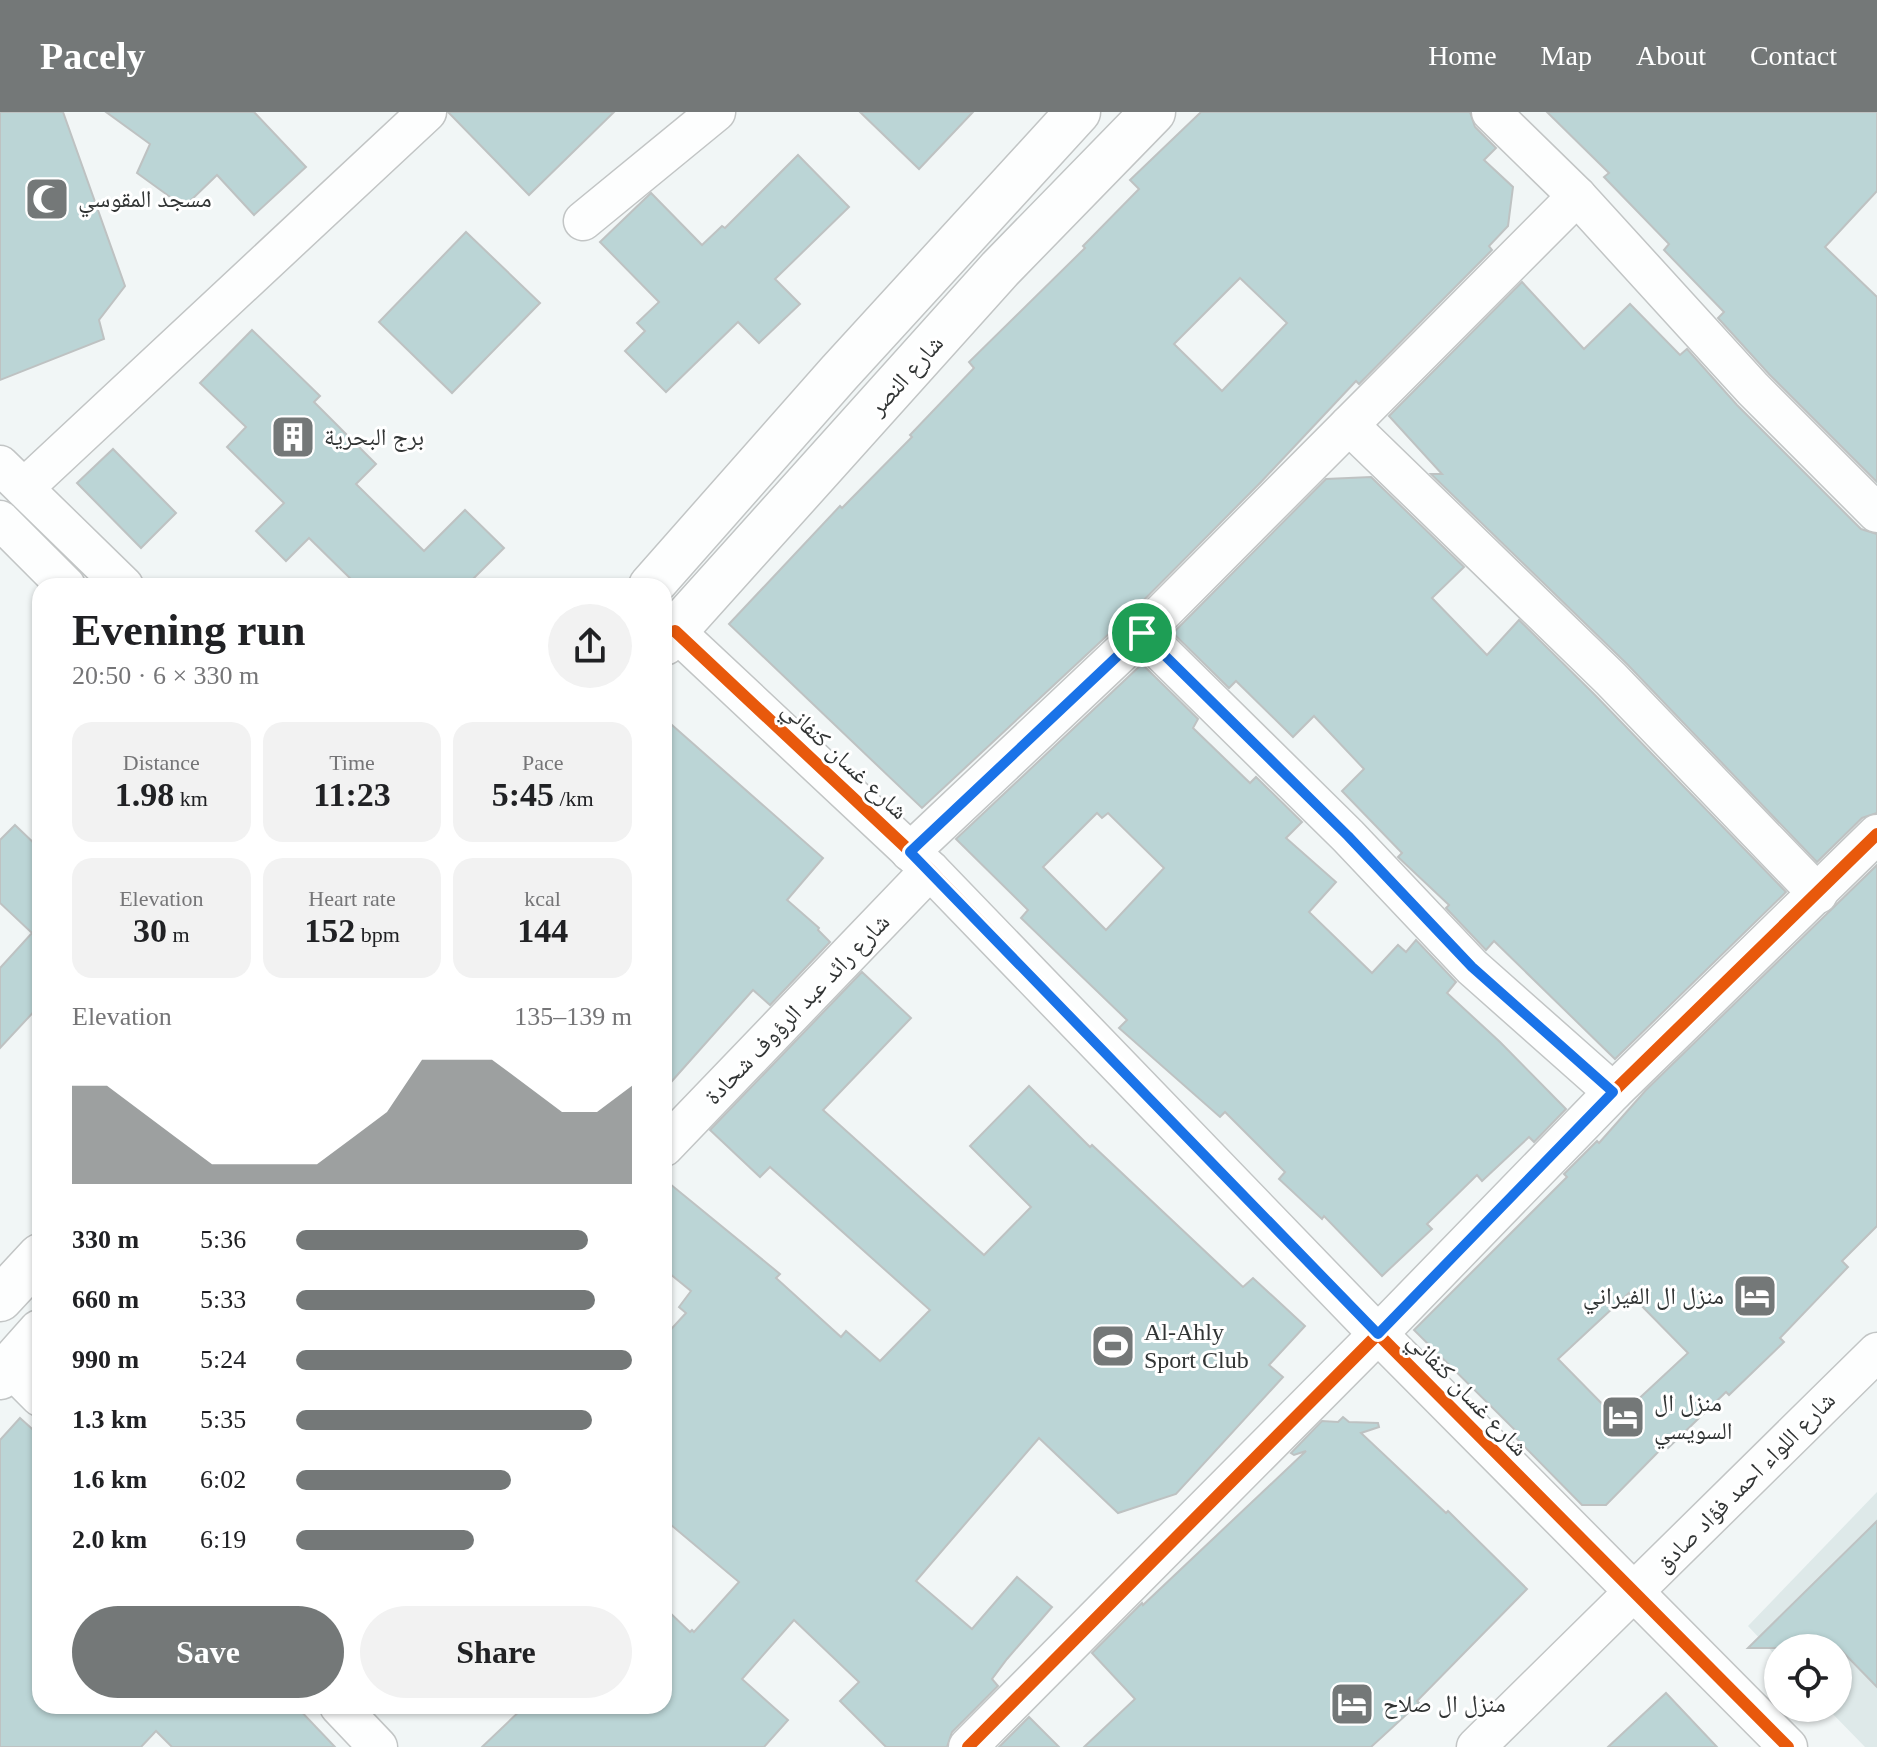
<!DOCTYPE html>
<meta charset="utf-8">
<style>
body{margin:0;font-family:"Times New Roman","Noto Naskh Arabic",serif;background:#f2f2f2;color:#202124;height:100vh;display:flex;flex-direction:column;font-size:30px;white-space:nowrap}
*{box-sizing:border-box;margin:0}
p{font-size:26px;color:#757577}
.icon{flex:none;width:44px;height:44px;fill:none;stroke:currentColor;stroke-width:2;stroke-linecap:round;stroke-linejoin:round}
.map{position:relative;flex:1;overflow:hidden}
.sheet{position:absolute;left:32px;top:466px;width:640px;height:1136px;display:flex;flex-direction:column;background:#fff;border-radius:24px;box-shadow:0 2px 6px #0004}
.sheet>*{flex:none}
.controls{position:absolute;left:1764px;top:1522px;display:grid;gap:16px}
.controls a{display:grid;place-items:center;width:88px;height:88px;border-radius:50%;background:#fff;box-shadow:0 2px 6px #0004;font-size:40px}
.pin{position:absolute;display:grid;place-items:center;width:68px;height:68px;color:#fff;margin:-34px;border:4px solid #fff;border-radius:50%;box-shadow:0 2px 8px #0007}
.round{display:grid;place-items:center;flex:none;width:84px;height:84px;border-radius:42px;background:#f2f2f2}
.summary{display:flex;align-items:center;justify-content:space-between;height:136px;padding:0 40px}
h1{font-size:44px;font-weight:800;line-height:60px}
.stats{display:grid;grid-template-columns:repeat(3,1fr);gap:12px;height:136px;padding:8px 40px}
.stats div{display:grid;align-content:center;border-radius:20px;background:#f2f2f2;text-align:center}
.stats b{font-size:34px;font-weight:800}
.stats small{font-size:22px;font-weight:400}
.stats p{font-size:22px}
.chart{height:224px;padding:16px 40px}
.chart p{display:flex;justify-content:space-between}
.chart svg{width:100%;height:144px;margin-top:8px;fill:#747878;opacity:.7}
.button{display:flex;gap:16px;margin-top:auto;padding:16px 40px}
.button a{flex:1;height:92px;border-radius:48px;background:#747878;color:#fff;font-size:32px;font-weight:800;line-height:92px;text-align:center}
.button a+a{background:#f2f2f2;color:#202124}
ul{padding:0 40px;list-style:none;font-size:26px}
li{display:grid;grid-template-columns:128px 96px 1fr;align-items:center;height:60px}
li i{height:20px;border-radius:10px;background:#747878}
header{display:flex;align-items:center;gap:48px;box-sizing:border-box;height:112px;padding:0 40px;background:#747878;color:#fff}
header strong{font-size:38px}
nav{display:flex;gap:44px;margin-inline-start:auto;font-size:28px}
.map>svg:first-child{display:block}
.built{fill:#dee9e9}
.building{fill:#bbd5d6;stroke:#bec2c2;stroke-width:2;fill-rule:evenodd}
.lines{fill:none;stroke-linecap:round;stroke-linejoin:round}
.street-casing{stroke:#c2c5c5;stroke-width:41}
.secondary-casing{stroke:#c2c5c5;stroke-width:47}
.street{stroke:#fdfefe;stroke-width:38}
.secondary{stroke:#fdfefe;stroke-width:44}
.cycleway-casing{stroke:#fff;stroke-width:17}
.cycleway{stroke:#e8590c;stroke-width:12}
.route-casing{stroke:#fff;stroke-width:16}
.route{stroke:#1a73e8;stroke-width:10}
.labels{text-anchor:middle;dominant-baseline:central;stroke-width:6;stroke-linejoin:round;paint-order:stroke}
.poi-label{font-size:24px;fill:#313434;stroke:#fff;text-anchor:start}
.street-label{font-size:24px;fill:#313434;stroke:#fff}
</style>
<header>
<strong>Pacely</strong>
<nav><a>Home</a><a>Map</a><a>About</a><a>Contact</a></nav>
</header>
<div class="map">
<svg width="1877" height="1635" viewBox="0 0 1877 1635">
<rect width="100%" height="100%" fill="#f1f6f6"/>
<polygon class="built" points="1877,1380 1877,1635 1865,1635 1827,1596 1838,1596 1838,1536 1778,1536 1778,1546 1748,1514"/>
<g class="building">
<polygon points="0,0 63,0 125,174 99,208 104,227 0,268"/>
<polygon points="106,0 254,0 306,55 254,103 217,63 184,95 137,61 150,32"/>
<polygon points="448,0 614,0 529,83"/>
<polygon points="860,0 973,0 919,57"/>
<path d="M1201 0H1470L1475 15 1496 36 1484 48 1513 75 1508 114 1489 134 1492 138 1359 272 1356 269 1261 370 1127 505 922 696 729 512 840 394 842 396 912 325 910 323 974 256 969 250 1085 136 1083 134 1139 77 1130 68ZM1240 166 1287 211 1222 279 1174 232Z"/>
<polygon points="1547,0 1877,0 1877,79 1825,135 1877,185 1877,370 1769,262 1718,206 1724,200 1664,138 1669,132 1604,65 1609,61"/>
<polygon points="798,43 849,95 775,167 800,192 759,231 738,210 666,280 625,239 645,219 637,211 659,190 600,130 651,81 702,133 722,114 725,116"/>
<polygon points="466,120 540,191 452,281 379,210"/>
<polygon points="1522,170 1584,237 1630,192 1680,243 1687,237 1737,293 1861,417 1877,422 1877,701 1862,706 1817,750 1627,552 1431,362 1442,362 1389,304"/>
<polygon points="252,218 320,284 314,290 376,352 356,372 424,439 465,398 504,436 466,474 358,474 309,426 286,449 256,419 284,391 227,335 246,315 200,271"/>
<polygon points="113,337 176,401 141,436 77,371"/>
<polygon points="1371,365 1464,455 1432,486 1487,543 1519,508 1595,583 1786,780 1615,947 1494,829 1486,838 1446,796 1449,793 1398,745 1402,741 1342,679 1364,657 1314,604 1293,625 1236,569 1229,576 1173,521 1326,367"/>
<path d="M1142 552 1198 607 1193 616 1250 671 1256 665 1302 710 1286 726 1336 770 1309 800 1372 861 1398 833 1406 840 1416 828 1456 870 1447 881 1500 930 1566 997 1534 1030 1529 1025 1482 1069 1477 1063 1427 1112 1432 1117 1382 1164 1324 1104 1322 1107 1279 1067 1285 1060 1225 1000 1220 1005 1119 916 1127 908 1021 806 1028 798 956 727ZM1097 701 1102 706 1108 701 1164 756 1106 818 1043 755Z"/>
<polygon points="664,606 823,746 787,788 819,816 818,818 830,830 770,893 753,878 664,978"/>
<polygon points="15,713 40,737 40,893 0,936 0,856 32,821 0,791 0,728"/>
<path d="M1877 753V1114L1842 1149 1848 1155 1780 1226 1784 1230 1729 1283 1726 1280 1668 1336 1665 1333 1606 1393H1582L1512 1322 1515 1318 1414 1218 1567 1065 1564 1062 1597 1029 1599 1031 1646 978ZM1629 1181 1688 1241 1617 1307 1558 1247Z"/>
<polygon points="862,860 911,906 823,998 984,1143 1031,1095 970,1034 1029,974 1090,1035 1092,1033 1243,1175 1253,1166 1305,1214 1269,1253 1283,1265 1176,1382 1118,1401 1039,1326 916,1469 972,1517 1017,1465 1052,1495 1007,1547 992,1567 998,1574 952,1620 947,1635 886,1635 840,1589 859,1570 794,1508 742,1567 788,1608 764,1635 482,1635 525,1594 664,1594 664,1495 690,1520 692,1518 694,1520 739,1470 664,1407 664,1225 686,1201 679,1195 691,1179 664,1157 664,1067 780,1162 776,1166 841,1225 846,1219 880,1249 930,1198 770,1055 760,1065 710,1018"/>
<polygon points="1343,1305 1349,1310 1378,1311 1379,1315 1361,1321 1446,1401 1448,1399 1527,1477 1417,1589 1419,1591 1371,1635 1084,1635 1135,1587 1092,1541 1142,1491 1143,1493 1306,1339 1294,1343 1291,1341 1322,1309 1338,1310"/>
<polygon points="20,1306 40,1324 40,1594 296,1594 335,1635 172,1635 156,1619 141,1635 0,1635 0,1328"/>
<polygon points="1877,1409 1877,1575 1839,1536 1748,1536"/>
<polygon points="1666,1581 1717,1635 1608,1635"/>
<polygon points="1029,1605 1059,1635 999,1635"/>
</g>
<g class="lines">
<g class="street-casing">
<g id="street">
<polyline points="1491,0 1577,84 1753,277 1877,401"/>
<polyline points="583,109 716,0"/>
<polyline points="1349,313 1611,567 1818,782"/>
<polyline points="0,353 124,474"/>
<polyline points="24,376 427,0"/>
<polyline points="0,408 66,474"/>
<polyline points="675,519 930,758 1378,1222 1788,1635"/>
<polyline points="1142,521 1348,724 1472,855 1613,980"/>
<polyline points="910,740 1142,521 1577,84"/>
<polyline points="664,1035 930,758"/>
<polyline points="9,1254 40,1285"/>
<polyline points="339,1594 378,1635"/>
<polyline points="968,1635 1378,1222 1613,980 1877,722"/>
<polyline points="1476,1635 1877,1240"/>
</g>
</g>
<g class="secondary-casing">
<g id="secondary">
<polyline points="651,474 839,261 1078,0"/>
<polyline points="664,531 1000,157 1153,0"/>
<polyline points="0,1187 40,1144"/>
<polyline points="0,1265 40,1220"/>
</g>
</g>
<use href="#street" class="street"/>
<use href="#secondary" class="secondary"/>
<g class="cycleway-casing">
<g id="cycleway">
<polyline points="675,519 930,758 1378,1222 1788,1635"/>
<polyline points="968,1635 1378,1222 1613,980 1877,722"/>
</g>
</g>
<use href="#cycleway" class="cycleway"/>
</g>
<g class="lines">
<g class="route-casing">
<polygon id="route" points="1142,521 1348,724 1472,855 1613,980 1378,1222 910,740"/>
</g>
<use href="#route" class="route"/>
</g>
<defs>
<g id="mosque-square" transform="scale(2.3)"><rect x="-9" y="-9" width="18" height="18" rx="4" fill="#747878" stroke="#fff"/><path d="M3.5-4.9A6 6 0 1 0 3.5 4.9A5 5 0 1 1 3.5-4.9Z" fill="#fff"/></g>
<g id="building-square" transform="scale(2.3)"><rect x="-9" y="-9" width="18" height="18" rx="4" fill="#747878" stroke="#fff"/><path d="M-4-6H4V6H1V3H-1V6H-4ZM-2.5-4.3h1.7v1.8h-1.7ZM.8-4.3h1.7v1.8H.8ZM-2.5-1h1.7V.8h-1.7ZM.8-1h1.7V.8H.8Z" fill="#fff"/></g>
<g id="hotel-square" transform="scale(2.3)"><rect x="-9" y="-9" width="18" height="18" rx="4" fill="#747878" stroke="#fff"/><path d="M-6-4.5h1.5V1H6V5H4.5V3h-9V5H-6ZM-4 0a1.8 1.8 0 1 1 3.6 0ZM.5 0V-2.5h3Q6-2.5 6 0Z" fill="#fff"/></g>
<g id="stadium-square" transform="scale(2.3)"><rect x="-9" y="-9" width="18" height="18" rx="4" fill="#747878" stroke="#fff"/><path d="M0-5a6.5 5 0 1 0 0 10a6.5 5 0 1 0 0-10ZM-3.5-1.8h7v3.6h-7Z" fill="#fff"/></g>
</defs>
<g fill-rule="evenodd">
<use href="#mosque-square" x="47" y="87"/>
<use href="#building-square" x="293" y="325"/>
<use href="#hotel-square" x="1755" y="1184"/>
<use href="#stadium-square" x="1113" y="1234"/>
<use href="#hotel-square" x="1623" y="1305"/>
<use href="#hotel-square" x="1352" y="1592"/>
</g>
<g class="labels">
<g class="poi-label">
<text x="78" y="87">مسجد المقوسي</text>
<text x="324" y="325">برج البحرية</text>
<text x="1724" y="1184" text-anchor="end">منزل ال الفيراني</text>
<text x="1144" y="1220">Al-Ahly<tspan x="1144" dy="28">Sport Club</tspan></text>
<text x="1654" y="1291">منزل ال<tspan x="1654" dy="28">السويسي</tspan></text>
<text x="1383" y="1592">منزل ال صلاح</text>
</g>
<g class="street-label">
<text transform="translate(906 263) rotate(-48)">شارع النصر</text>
<text transform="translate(845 648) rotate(43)">شارع غسان كنفاني</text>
<text transform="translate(797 897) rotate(-46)">شارع رائد عبد الرؤوف شحادة</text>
<text transform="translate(1468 1282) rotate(46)">شارع غسان كنفاني</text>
<text transform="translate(1745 1370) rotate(-45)">شارع اللواء احمد فؤاد صادق</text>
</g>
</g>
</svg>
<div class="controls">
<a><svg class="icon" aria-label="locate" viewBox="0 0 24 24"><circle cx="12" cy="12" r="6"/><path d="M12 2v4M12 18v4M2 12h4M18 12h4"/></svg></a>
</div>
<div class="pin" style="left:1142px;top:521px;background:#1e9e55"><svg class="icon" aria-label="arrive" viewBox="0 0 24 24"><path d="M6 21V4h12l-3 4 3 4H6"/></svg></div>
<section class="sheet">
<div class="summary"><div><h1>Evening run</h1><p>20:50 · 6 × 330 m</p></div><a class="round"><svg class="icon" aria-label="share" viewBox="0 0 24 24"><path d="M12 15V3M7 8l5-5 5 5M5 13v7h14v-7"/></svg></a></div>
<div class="stats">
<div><p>Distance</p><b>1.98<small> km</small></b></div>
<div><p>Time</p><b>11:23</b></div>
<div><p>Pace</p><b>5:45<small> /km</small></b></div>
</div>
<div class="stats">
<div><p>Elevation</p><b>30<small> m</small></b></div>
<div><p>Heart rate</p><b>152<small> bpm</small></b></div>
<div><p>kcal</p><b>144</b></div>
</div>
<div class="chart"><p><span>Elevation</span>135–139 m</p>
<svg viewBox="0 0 160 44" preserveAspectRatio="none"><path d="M0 44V14L10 14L20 22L30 30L40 38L50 38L60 38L70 38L80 30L90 22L100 6L110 6L120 6L130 14L140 22L150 22L160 14V44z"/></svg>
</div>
<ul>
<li><b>330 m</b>5:36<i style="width:87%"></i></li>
<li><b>660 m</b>5:33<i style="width:89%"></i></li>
<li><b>990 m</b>5:24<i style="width:100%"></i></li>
<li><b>1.3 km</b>5:35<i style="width:88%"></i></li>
<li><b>1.6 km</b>6:02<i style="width:64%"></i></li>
<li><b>2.0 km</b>6:19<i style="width:53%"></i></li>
</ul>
<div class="button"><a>Save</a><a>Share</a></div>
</section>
</div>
